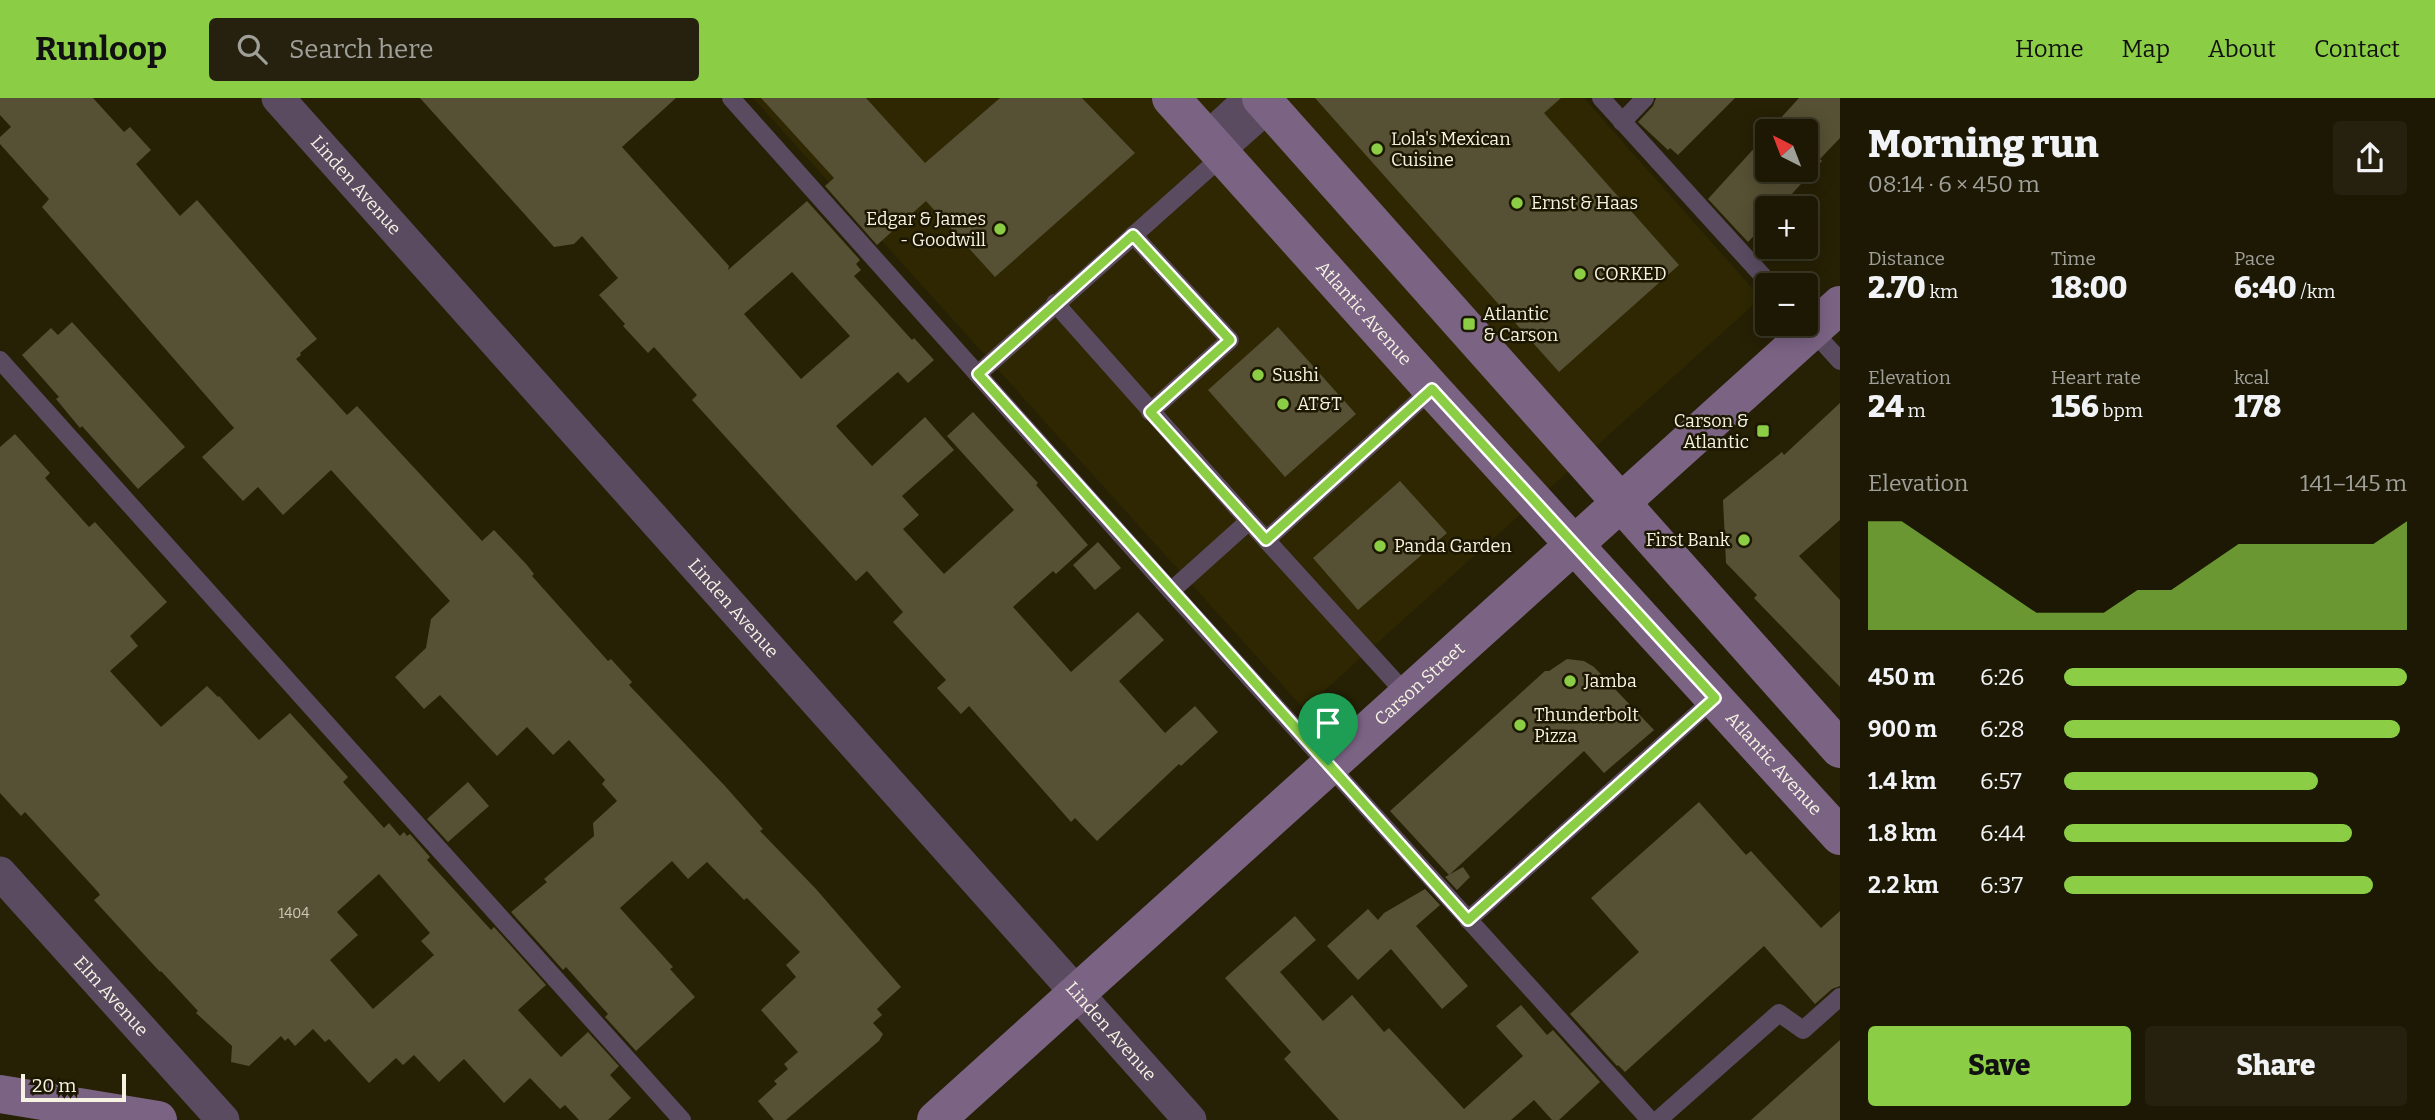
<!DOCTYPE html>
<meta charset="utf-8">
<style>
body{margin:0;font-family:Bitter,serif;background:#25210e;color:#f1f3f6;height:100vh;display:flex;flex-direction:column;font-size:26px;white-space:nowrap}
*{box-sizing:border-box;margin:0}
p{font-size:23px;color:#a0a09a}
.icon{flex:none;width:38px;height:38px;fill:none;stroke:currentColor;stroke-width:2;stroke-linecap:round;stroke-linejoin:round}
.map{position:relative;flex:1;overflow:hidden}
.side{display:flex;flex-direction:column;background:#1c1804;width:595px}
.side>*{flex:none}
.needle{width:46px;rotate:318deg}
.fabs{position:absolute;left:1755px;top:21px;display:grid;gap:14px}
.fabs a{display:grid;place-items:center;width:63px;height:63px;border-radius:7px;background:#1c1804;box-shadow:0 4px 18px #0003,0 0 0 2px #3a3726;font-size:35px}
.scale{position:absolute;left:21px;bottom:18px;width:105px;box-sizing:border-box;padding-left:7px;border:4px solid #f6f3e3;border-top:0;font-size:19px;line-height:24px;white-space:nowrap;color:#f6f3e3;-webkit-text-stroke:5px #1c1700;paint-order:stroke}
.pin{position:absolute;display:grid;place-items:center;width:60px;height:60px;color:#fff;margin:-72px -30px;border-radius:50% 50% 50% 0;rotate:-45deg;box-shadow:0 0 7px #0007}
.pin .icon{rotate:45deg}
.round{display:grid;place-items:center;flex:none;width:74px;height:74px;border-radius:7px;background:#25210e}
.overview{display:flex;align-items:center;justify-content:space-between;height:119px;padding:0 28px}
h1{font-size:38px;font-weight:800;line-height:52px}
.figures{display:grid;grid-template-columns:repeat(3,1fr);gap:10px;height:119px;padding:7px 28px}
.figures div{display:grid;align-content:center}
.figures b{font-size:30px;font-weight:800}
.figures small{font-size:19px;font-weight:400}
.figures p{font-size:19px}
.chart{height:196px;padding:14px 28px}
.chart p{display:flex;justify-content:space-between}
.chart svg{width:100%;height:126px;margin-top:7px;fill:#8bce46;opacity:.7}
.button{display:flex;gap:14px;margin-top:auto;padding:14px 28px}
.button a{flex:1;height:80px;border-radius:7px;background:#8bce46;color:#111;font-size:28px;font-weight:800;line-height:80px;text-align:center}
.button a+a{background:#25210e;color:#f1f3f6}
ul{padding:0 28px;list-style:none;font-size:23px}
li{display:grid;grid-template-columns:112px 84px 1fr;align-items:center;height:52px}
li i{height:18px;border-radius:9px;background:#8bce46}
header{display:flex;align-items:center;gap:42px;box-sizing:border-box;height:98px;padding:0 35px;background:#8bce46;color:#111}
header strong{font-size:33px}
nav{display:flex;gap:38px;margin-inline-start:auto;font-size:24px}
.search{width:490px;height:63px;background:#25210e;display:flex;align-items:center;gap:18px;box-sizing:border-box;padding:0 24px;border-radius:7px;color:#a0a09a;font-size:26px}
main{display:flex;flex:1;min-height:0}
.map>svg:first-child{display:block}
.built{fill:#2e2702}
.building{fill:#565034;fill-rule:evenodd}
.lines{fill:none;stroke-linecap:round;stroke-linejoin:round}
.service{stroke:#5a4b60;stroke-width:18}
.minor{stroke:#5a4b60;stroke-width:33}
.secondary{stroke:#7b6384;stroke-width:38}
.route-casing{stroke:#fff;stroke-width:14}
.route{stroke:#8bce46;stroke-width:9}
.poi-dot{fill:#8bce46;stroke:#1c1700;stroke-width:2.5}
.labels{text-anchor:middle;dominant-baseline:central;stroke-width:5;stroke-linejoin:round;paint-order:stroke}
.number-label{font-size:14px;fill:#cecab7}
.poi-label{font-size:18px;fill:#f6f3e3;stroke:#1c1700;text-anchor:start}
.street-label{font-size:18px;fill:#f6f3e3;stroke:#1c1700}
</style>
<header>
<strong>Runloop</strong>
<div class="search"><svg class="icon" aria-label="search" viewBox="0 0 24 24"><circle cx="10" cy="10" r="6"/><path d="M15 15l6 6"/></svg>Search here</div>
<nav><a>Home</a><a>Map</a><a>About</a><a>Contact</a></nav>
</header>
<main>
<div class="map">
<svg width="1840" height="1022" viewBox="0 0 1840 1022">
<rect width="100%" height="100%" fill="#262005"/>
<polygon class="built" points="753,0 1584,0 1761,200 1304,611"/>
<g class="building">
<polygon points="0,0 93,0 124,34 130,29 151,52 136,66 180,118 197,102 317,241 300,255 301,257 296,261 347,317 357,308 482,443 494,432 527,467 534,476 532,478 608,563 611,561 632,584 629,587 725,688 763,731 760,733 816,791 901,889 877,911 882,917 873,925 883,936 879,943 786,1022 774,1022 758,1003 777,986 774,983 788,971 784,966 798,954 761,912 796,879 786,867 800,854 747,800 744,802 707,764 688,781 672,763 620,810 673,869 670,871 695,899 636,953 605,919 608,916 566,869 563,872 511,814 547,784 544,781 594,738 593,725 617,703 602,686 605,682 569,642 553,657 527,629 497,658 440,597 424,611 395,579 426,550 431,521 450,503 331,372 283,417 258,389 243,403 202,359 234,330 42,109 49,101 0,46 0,39 11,29 0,17"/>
<path d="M420 0H676L622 49 729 168 728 172 807 103 860 162 856 166 861 172 854 178 912 242 914 240 934 262 908 285 898 274 836 328 872 368 925 319 954 352 902 398 919 417 903 431 944 476 1014 412 947 338 973 314 1038 385 1036 387 1088 447 1056 476 1053 473 1013 509 1071 574 1138 514 1164 542 1119 583 1165 635 1195 608 1218 634 1181 668 1179 666 1097 743 1075 720 1071 724 969 608 961 616 937 590 946 582 893 524 903 514 867 473 856 483 692 302 697 297 654 249 648 255 623 228 625 226 599 197 618 180 582 138 574 146 554 149ZM792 174 850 238 801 281 744 216Z"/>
<polygon points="761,0 866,0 925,65 1000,0 1082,0 1135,55 995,179 926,103 877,147 825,88 834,80"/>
<polygon points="1315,0 1561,0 1544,15 1679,167 1559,274"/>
<polygon points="1656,0 1735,0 1678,57 1670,50 1668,52 1638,24 1653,8"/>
<polygon points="1799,0 1840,0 1840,40 1820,61 1822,63 1779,110 1768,110 1768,123 1748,144 1708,101 1768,35 1768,72 1806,72 1806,33 1769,33"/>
<polygon points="72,224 185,349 138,391 82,328 80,330 56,301 59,299 22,257 51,230 58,237"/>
<polygon points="1278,229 1356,316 1285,379 1208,292"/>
<polygon points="1840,305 1840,422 1799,458 1840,502 1840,589 1754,500 1757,497 1726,465 1723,402 1782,354 1784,357"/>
<path d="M15 336 50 375 45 380 89 429 95 424 167 504 130 538 138 548 110 573 161 629 207 588 218 599 219 598 259 642 290 615 348 679 343 684 384 730 389 725 400 738 404 734 407 738 410 736 430 759 427 762 491 832 494 829 546 887 518 912 561 959 588 934 619 968 610 977 631 1000 608 1022H579L565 1007 560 1011 530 980 504 1005 464 961 439 984 414 957 403 967 396 960 369 985 329 941 325 944 313 931 295 948 288 940 285 943 281 938 249 968 231 964 232 948 196 915 198 913 161 873 160 874 94 802 100 797 98 794 25 714 21 718 0 695V349ZM379 776 430 835 421 843 434 857 373 911 330 862 358 837 337 814Z"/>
<polygon points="1400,383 1447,435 1358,512 1313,460"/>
<polygon points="1098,444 1121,470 1095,492 1073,467"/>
<polygon points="1567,561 1584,563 1594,569 1654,632 1604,675 1584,653 1449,777 1390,713 1545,573 1549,573"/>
<polygon points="468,684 489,708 448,744 427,721"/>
<polygon points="1699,704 1746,757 1751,753 1821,830 1840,813 1840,888 1832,891 1815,906 1764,848 1625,974 1618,967 1617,968 1570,916 1639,854 1591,800"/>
<polygon points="1463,769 1470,779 1457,792 1445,779"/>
<polygon points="1425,791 1440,807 1416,828 1468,888 1442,911 1391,851 1358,882 1327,848 1368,811 1378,822 1384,815"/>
<polygon points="1295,818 1316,842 1280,874 1323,923 1352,897 1384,934 1389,930 1464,1011 1523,958 1496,928 1521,907 1547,937 1553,932 1600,984 1559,1022 1552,1022 1534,1002 1511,1022 1339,1022 1284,961 1291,954 1225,880"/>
<polygon points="1840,942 1840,1022 1751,1022"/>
</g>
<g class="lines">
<g class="service">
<polyline points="731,0 1171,493 1650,1022"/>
<polyline points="1601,0 1771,187"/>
<polyline points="1622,24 1645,0"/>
<polyline points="1133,137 1230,242 1150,314"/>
<polyline points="1055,205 1249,423 1408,598"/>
<polyline points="1810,230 1840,263"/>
<polyline points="0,262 682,1022"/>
<polyline points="978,276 1273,13"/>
<polyline points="1266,442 1432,291"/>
<polyline points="1171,493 1249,423"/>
<polyline points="1468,822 1715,600"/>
<polyline points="1658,1022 1779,915 1803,932 1840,899"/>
</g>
<g class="minor">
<path id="s1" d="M278 0 1190 1022"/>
<polyline points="1207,41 1251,0"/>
<path id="s2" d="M0 775 223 1022"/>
</g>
<g class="secondary">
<path id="s3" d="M1171 0 1432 291 1840 738"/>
<polyline points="1261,0 1840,651"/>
<polyline points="0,996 158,1022"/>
<path id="s4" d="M936 1022 1840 207"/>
</g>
</g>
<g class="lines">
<g class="route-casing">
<polygon id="route" points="1133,137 1230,242 1150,314 1266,442 1432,291 1715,600 1468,822 978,276"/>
</g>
<use href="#route" class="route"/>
</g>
<g class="poi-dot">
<circle cx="1377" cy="51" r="7"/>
<circle cx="1517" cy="105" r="7"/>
<circle cx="1000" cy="131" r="7"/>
<circle cx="1580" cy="176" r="7"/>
<rect x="1462" y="219" width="14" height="14" rx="3.5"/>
<circle cx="1258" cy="277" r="7"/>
<circle cx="1283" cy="306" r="7"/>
<rect x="1756" y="326" width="14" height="14" rx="3.5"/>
<circle cx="1744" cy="442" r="7"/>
<circle cx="1380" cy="448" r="7"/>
<circle cx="1570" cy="583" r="7"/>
<circle cx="1520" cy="627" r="7"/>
</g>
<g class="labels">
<g class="number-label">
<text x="294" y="815">1404</text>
</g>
<g class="poi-label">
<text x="1391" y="41">Lola's Mexican<tspan x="1391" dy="21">Cuisine</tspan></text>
<text x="1531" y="105">Ernst &amp; Haas</text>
<text x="986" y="121" text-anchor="end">Edgar &amp; James<tspan x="986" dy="21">- Goodwill</tspan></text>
<text x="1594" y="176">CORKED</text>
<text x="1483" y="216">Atlantic<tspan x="1483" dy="21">&amp; Carson</tspan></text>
<text x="1272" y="277">Sushi</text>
<text x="1297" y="306">AT&amp;T</text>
<text x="1749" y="323" text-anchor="end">Carson &amp;<tspan x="1749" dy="21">Atlantic</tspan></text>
<text x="1730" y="442" text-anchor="end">First Bank</text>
<text x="1394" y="448">Panda Garden</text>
<text x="1584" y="583">Jamba</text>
<text x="1534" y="617">Thunderbolt<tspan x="1534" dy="21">Pizza</tspan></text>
</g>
<g class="street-label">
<text stroke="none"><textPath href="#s1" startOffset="117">Linden Avenue</textPath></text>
<text stroke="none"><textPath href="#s3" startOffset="289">Atlantic Avenue</textPath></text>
<text stroke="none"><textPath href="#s1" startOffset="684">Linden Avenue</textPath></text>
<text stroke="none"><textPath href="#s4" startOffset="651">Carson Street</textPath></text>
<text stroke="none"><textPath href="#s3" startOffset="898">Atlantic Avenue</textPath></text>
<text stroke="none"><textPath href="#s2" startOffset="166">Elm Avenue</textPath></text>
<text stroke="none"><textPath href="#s1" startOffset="1251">Linden Avenue</textPath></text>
</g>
</g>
</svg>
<div class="fabs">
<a><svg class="needle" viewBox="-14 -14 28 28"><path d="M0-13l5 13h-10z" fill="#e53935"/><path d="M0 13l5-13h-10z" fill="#a0a09a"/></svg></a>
<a>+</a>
<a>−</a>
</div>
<div class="scale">20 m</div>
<div class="pin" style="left:1328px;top:667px;background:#1e9e55"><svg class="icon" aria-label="arrive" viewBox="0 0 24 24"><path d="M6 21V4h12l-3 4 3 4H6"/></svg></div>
</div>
<section class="side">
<div class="overview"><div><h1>Morning run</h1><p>08:14 · 6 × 450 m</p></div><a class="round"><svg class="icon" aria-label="share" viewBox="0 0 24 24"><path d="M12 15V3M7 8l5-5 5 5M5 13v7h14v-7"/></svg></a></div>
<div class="figures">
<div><p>Distance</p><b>2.70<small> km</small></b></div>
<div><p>Time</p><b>18:00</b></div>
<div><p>Pace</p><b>6:40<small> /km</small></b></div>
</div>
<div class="figures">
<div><p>Elevation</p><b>24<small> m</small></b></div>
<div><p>Heart rate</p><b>156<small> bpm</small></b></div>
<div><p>kcal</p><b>178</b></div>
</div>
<div class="chart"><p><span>Elevation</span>141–145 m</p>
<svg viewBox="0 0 160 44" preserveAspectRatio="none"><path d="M0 44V6L10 6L20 14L30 22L40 30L50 38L60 38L70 38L80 30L90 30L100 22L110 14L120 14L130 14L140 14L150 14L160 6V44z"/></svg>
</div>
<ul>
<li><b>450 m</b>6:26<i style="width:100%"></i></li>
<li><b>900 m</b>6:28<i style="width:98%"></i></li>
<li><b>1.4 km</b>6:57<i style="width:74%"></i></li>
<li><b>1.8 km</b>6:44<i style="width:84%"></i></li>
<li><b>2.2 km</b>6:37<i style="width:90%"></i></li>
</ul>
<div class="button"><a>Save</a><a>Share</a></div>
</section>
</main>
